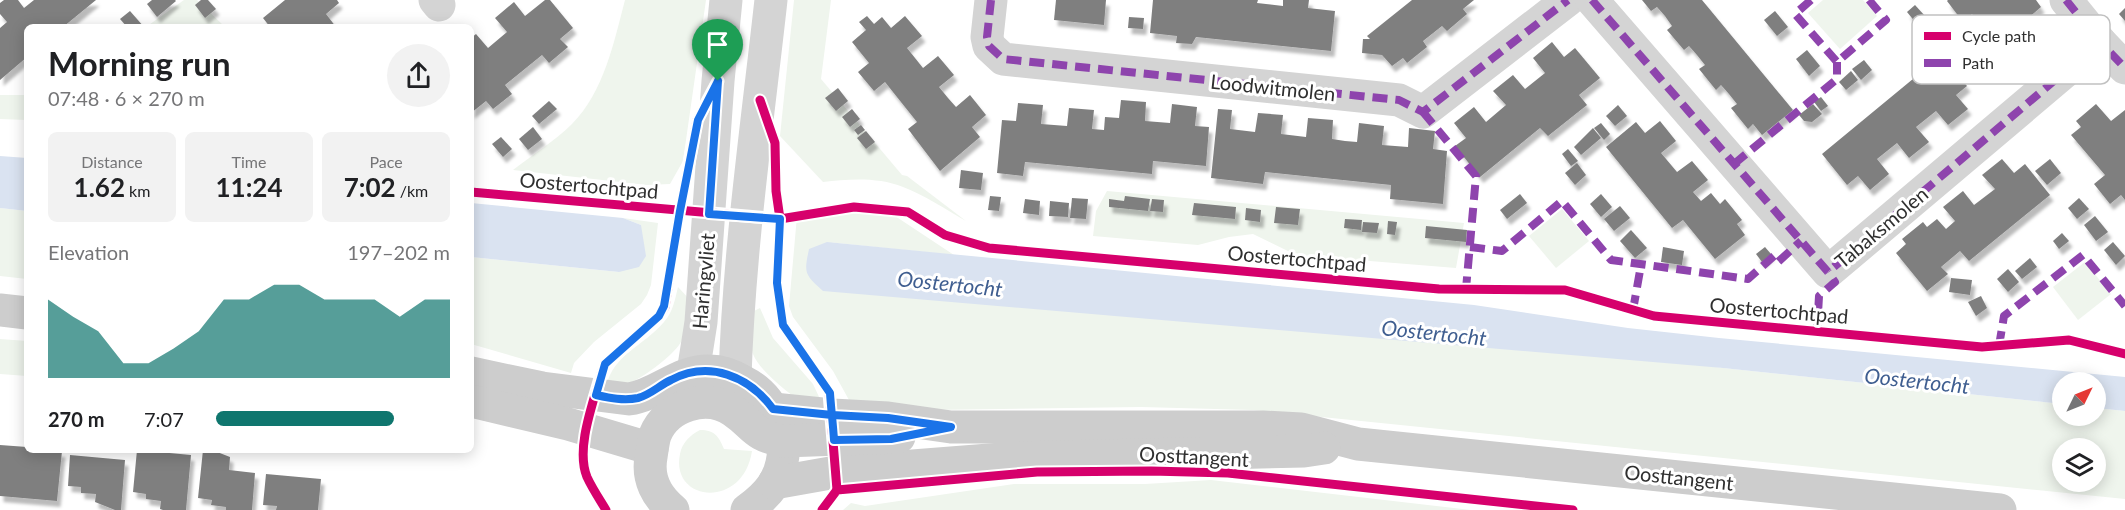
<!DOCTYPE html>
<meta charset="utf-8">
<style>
body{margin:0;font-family:Lato,sans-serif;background:#f2f2f2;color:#202124;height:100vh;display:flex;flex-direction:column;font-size:22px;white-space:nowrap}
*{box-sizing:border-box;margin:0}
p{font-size:20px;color:#757577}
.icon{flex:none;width:33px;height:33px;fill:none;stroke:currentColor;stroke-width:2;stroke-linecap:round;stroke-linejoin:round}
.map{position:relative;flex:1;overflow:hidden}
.panel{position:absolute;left:24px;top:24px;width:450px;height:429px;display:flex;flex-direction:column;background:#fff;border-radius:9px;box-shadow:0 3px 15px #0003}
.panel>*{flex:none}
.needle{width:39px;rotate:47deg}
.controls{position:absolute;left:2052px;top:372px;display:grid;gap:12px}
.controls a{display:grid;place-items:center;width:54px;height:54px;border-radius:50%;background:#fff;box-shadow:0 3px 15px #0003;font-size:30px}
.pin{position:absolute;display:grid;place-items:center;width:51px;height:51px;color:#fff;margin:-62px -26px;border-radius:50% 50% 50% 0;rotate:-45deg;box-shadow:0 0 6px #0007}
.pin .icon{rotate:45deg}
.round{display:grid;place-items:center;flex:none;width:63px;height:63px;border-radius:32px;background:#f2f2f2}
.head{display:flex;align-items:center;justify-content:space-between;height:102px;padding:0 24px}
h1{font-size:33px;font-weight:700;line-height:45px}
.stats{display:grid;grid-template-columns:repeat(3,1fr);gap:9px;height:102px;padding:6px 24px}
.stats div{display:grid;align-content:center;border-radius:9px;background:#f2f2f2;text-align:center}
.stats b{font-size:26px;font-weight:700}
.stats small{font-size:16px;font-weight:400}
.stats p{font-size:16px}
.chart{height:168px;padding:12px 24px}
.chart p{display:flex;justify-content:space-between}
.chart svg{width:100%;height:108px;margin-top:6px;fill:#0f766e;opacity:.7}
ul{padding:0 24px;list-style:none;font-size:20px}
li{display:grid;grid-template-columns:96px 72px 1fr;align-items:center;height:45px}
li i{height:15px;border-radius:8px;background:#0f766e}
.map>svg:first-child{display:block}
.green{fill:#eff5ed;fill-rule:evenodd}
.water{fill:#dae3f1}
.building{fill:#7f7f7f;filter:url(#shadow)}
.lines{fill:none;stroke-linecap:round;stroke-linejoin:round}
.minor{stroke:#d4d4d4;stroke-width:33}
.tertiary{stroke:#d4d4d4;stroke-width:33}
.secondary{stroke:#cdcdcd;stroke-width:33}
.quiet{stroke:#8e44ad;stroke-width:8;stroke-dasharray:15 8;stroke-linecap:butt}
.cycleway-casing{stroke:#fff;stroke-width:13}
.cycleway{stroke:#d6006c;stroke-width:9}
.route-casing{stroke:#fff;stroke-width:12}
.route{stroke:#1a73e8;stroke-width:8}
.labels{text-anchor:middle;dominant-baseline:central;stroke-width:6;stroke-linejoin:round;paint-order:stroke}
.street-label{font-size:20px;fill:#2f2f2f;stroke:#fff}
.water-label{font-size:21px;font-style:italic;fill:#3f5e90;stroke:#fff}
.key{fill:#fff;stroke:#c1c1c1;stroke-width:1.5}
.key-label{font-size:16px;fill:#2f2f2f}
</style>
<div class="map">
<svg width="2125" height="510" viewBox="0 0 2125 510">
<defs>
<filter id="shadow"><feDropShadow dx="3.5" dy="6" stdDeviation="1.5" flood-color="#0004"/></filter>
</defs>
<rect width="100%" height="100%" fill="#fff"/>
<g class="green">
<polygon points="184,0 197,0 225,27 146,27"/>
<path d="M625 0H706L683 161 670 184 647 185 513 170C532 155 555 141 572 124 604 92 614 42 625 0Z"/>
<path d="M794 0H831L821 79 902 175 907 176 966 221C945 209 924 195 903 187 878 177 849 179 823 182L780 136Z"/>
<polygon points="1823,0 1863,0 1877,16 1840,49 1808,13"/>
<polygon points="0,95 27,95 27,120 0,119"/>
<polygon points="1107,191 1464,223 1456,268 1296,255 1253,234 1229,237 1198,245 1093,236 1096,211"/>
<polygon points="0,208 27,211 27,279 0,276"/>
<path d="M850 208 873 209 892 214 954 255 827 242 1723 368 2062 404V416H2096V408L2125 411V499L1253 410 1141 407 931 410 849 400 833 371 793 317 789 306 797 216ZM2062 448H2096V482H2062Z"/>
<polygon points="1562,209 1589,241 1556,268 1529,236"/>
<polygon points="623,218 658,223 651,285 647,295 641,304 594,342 574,363 571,373 471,344 471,257 619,272 641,225"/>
<polygon points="2085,262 2111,294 2078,320 2053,287"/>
<path d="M678 287 691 301C688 314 687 331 681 342 673 356 640 380 625 385 619 386 612 386 606 387 613 354 644 346 664 322 673 312 675 299 678 287Z"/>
<path d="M760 308 773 338 813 384 820 399 807 406C792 396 759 371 753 354 749 342 752 324 752 312Z"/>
<polygon points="0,339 27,341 27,376 0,374"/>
<path d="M700 430C715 430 719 437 724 449L752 451C743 510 670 502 680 454 682 443 690 435 700 430Z"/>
<polygon points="1211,480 1471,510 843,510 851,503 865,506 1014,484 1145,484"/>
</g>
<g class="water">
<polygon points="0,156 27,158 27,211 0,208"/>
<polygon points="471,203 623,218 641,225 646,256 639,267 619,272 471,257"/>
<path d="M827 242 1474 305 1628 328 1719 338 2125 377V411L2096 408V382H2062V404L1723 368 823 291C804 274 804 273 809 249Z"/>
</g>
<g class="building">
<polygon points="4,0 18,0 24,8 34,0 96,0 63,27 27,27 27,57 0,80 0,28 7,22 0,14 0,3"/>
<polygon points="152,0 175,0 176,1 157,17 147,4"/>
<polygon points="201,0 208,0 216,9 205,18 195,5"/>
<polygon points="285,0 337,0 339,3 326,14 336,27 270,27 263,18"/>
<polygon points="545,0 550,0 573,28 560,39 568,47 549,63 542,55 505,85 512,94 493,109 486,101 471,113 471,38 476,34 488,48 507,32 495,18 514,2 525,16"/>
<polygon points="1056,0 1106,0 1104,25 1054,20"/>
<polygon points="1153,0 1258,0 1257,3 1283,6 1283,0 1309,0 1308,8 1335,11 1331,51 1196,37 1192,44 1176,43 1177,36 1150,33"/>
<polygon points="1412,0 1474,0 1463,9 1467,14 1447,31 1442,26 1423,41 1427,47 1407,63 1403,58 1392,66 1382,55 1362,53 1363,39 1370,39 1367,36"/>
<polygon points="1642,0 1702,0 1793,110 1762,135 1753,124 1748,129 1731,108 1737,104 1729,94 1721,85 1716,90 1699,69 1705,65 1697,55 1689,46 1684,50 1667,30 1672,26 1665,16 1657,7 1651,11"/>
<polygon points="1948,0 2036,0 2041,7 2027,19 2035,30 2005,54 1972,14 1963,22 1947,1"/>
<polygon points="1915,5 1944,37 1934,45 1907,12"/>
<polygon points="2125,8 2125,21 2119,14"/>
<polygon points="130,11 144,27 127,27 120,19"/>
<polygon points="1775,11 1788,27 1777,36 1764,20"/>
<polygon points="867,16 874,24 882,17 891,28 905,16 922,36 907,48 923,68 938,56 954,75 939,87 948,98 956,107 970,95 986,115 972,127 980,137 940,171 908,129 917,122 885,82 874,91 858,72 869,63 852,42 866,30 859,22"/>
<polygon points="1129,17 1144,18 1143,29 1128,28"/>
<polygon points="1552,42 1564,57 1575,48 1600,78 1579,95 1587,105 1548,136 1540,128 1480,177 1455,146 1466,138 1454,123 1474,107 1486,122 1506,105 1493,91 1513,75 1525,89 1545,73 1533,58"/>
<polygon points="1807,50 1820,66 1809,76 1796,59"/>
<polygon points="1942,55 1950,66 1962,56 1968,64 1957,74 1967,86 1956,95 1968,109 1948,125 1936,111 1916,127 1929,142 1909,158 1897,143 1877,159 1889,174 1870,190 1858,176 1847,185 1822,154"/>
<polygon points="1864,60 1872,70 1861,80 1852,69"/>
<polygon points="1851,71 1858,80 1846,90 1839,82"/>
<polygon points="838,88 848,101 836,111 825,98"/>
<polygon points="1821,97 1828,106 1821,111 1814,102"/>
<polygon points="1121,100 1146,102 1145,121 1170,123 1172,104 1197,107 1195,126 1209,127 1206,166 1153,161 1152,174 1025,162 1023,176 997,173 1002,120 1016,121 1018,103 1043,105 1041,124 1067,126 1069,108 1094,110 1092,129 1104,130 1105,117 1119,118"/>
<polygon points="549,101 557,109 539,124 532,116"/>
<polygon points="1813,104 1822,114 1812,122 1804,121 1799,115"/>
<polygon points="2096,104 2111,121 2125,110 2125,200 2121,195 2110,204 2094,184 2105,175 2071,135 2081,127 2076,121"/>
<polygon points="1618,105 1627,116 1615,126 1606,116"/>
<polygon points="852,109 860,119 850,127 842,117"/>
<polygon points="1218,109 1232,110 1230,129 1255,132 1258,113 1283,115 1281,134 1306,137 1308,118 1333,120 1332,139 1345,141 1357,142 1359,123 1384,126 1382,145 1408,147 1409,128 1435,131 1433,149 1447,151 1443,204 1390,199 1391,185 1265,172 1263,184 1211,178"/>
<polygon points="1660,121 1676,141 1661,153 1677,172 1692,161 1708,180 1693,192 1701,201 1711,193 1720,204 1725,199 1742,220 1737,224 1745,235 1715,259 1683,220 1672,228 1606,147 1636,122 1645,133"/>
<polygon points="1601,123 1610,134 1604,140 1594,128"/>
<polygon points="861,125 865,130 858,135 854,130"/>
<polygon points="533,127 542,139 528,150 519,139"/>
<polygon points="1593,128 1601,138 1581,155 1574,147"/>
<polygon points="866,131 875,142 866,149 857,138"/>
<polygon points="501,137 512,149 503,157 492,144"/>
<polygon points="1568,149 1578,161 1571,166 1562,154"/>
<polygon points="2002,159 2014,173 2025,164 2050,195 1969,261 1960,251 1941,267 1948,274 1927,291 1896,253 1906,244 1902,239 1923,222 1927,227 1937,219 1946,229 1955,221 1943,207 1963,191 1974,205 1995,189 1982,175"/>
<polygon points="2050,159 2061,173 2047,185 2035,171"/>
<polygon points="1577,163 1586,175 1575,185 1565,173"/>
<polygon points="961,170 983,173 981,190 959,188"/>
<polygon points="1520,194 1527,203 1507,219 1500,210"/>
<polygon points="1601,194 1612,207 1601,217 1590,204"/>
<polygon points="990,196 1001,197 999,211 988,210"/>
<polygon points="1125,196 1150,199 1148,211 1109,207 1109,199 1124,201"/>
<polygon points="1072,198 1088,199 1086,219 1070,218"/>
<polygon points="2079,198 2089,209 2077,219 2068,208"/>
<polygon points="1025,199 1040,201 1039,215 1023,213"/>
<polygon points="1152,199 1164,200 1163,212 1150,211"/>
<polygon points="1050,201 1069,203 1068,217 1049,216"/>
<polygon points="1194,203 1236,207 1235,219 1192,215"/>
<polygon points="1620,206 1630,218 1614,231 1604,219"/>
<polygon points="1276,207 1300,209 1298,225 1274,223"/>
<polygon points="1246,208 1261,210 1260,222 1245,220"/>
<polygon points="2095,216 2108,232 2096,241 2084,225"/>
<polygon points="1345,219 1362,220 1361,230 1344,228"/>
<polygon points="1388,221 1397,222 1395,235 1387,234"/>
<polygon points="1363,222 1379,223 1377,233 1362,232"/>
<polygon points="1426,226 1467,230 1466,242 1425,238"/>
<polygon points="1631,230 1647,248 1635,258 1620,241"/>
<polygon points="2062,233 2069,241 2059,249 2053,241"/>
<polygon points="2113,242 2125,256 2116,265 2104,250"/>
<polygon points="1663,247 1684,251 1682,265 1661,262"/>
<polygon points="1765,247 1771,254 1762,262 1756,254"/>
<polygon points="2030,258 2037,267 2022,279 2015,271"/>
<polygon points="2008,269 2019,282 2008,292 1997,279"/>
<polygon points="1951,278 1972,280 1970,295 1949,292"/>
<polygon points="1981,296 1987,308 1976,316 1968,302"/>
<polygon points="0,445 27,447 27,450 62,451 57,501 0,496"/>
<polygon points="137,450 191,455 186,510 163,510 160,509 161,501 146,499 146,494 133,492"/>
<polygon points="203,450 212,450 230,457 229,470 255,473 252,510 226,510 226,507 211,505 212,500 198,498"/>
<polygon points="70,455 125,460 121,510 115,510 95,502 96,494 81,493 81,487 68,486"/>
<polygon points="266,474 321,479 318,510 276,510 277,506 263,505"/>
</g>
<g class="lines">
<g class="minor">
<polyline points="435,0 439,5"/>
<polyline points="991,0 987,37 989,46 1003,59 1399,100 1423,112 1568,0"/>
<polyline points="1592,0 1828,272 2100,42"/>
<polyline points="2066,0 2100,42 2125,68"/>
</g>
<g class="tertiary">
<path d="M735 377C739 250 757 126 771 0"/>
<polyline points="689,398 701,322 718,81 726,0"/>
</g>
<g class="secondary">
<polyline points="0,310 27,313"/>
<path d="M471 373 542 388 629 399C658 395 678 370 710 371 722 371 734 376 744 382 780 400 795 450 773 485 766 495 757 503 747 510"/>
<polyline points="471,401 568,424 652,449"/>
<polyline points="773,409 832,415 888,418 951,427 1263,427 1301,429 1358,444 2000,510"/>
<polyline points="774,483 836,472 1015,458 1304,451 1324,448"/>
<path d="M673 510C657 497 647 479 651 457 652 450 653 442 655 435 667 405 707 393 733 411 755 426 752 435 783 441L899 437"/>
</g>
<g class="quiet">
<polyline points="991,0 987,37 989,46 1003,59 1399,100 1423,112 1568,0"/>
<polyline points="1592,0 1828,272 2100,42"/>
<polyline points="1811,0 1795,14 1837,62 1886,20 1869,0"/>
<polyline points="2066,0 2100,42 2125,68"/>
<polyline points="1423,112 1476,176 1466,289"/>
<polyline points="1734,164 1837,79 1837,62"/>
<polyline points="1470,247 1502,251 1562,201 1611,260 1748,279 1774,256 1778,262 1801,241"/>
<polyline points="1633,310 1641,265"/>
<polyline points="1817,332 1819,296 1835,282 1828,272"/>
<polyline points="1999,346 2004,316 2083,255 2125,306"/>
</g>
<g class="cycleway-casing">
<g id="cycleway">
<polyline points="760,100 775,143 776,191 780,219 777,283 783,325 829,393 837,490"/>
<polyline points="471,192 780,219 854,207 908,212 945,235 989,248 1439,289 1565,290 1654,316 1982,347 2069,340 2125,354"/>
<path d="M606 510C600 500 592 488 587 477 575 448 594 401 602 371L605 364 659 317 665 307 680 211 697 120 718 81"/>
<polyline points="822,510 837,490 1037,472 1151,471 1228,473 1573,510"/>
</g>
</g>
<use href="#cycleway" class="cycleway"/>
</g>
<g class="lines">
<g class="route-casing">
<path id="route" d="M718 81 698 120 680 211 664 306 659 316 605 364 596 395C610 398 624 401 638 398 650 395 660 385 671 380 709 360 749 376 773 409L832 415 888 418 951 427 891 439 834 440C833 424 831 408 830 393L783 325 777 283 780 219 709 214 718 81"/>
</g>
<use href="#route" class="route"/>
</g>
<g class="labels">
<g class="street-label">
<text transform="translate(1273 87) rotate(6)">Loodwitmolen</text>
<text transform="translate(589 185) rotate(5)">Oostertochtpad</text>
<text transform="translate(1881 227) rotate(-40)">Tabaksmolen</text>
<text transform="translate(1297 258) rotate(5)">Oostertochtpad</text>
<text transform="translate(703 281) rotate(-85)">Haringvliet</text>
<text transform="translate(1779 310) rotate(5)">Oostertochtpad</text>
<text transform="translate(1194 456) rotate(3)">Oosttangent</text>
<text transform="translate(1679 477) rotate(6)">Oosttangent</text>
</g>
<g class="water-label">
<text transform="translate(950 283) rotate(6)">Oostertocht</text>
<text transform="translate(1434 332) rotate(6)">Oostertocht</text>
<text transform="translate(1917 380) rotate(6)">Oostertocht</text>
</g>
</g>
<rect x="1912" y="15" width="198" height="69" rx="9" class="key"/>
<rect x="1924" y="32" width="27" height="8" fill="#d6006c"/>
<rect x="1924" y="59" width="27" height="8" fill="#8e44ad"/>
<g class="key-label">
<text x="1962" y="42">Cycle path</text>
<text x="1962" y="69">Path</text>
</g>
</svg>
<div class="controls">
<a><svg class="needle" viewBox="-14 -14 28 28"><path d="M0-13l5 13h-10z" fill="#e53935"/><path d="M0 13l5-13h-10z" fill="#757577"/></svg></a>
<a><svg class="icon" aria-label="layers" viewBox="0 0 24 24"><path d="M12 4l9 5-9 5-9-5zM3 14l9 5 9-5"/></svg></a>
</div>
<div class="pin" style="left:718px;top:81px;background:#1e9e55"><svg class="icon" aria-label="arrive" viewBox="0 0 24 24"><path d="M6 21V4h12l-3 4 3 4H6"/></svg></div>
<section class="panel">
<div class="head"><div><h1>Morning run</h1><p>07:48 · 6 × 270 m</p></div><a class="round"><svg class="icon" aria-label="share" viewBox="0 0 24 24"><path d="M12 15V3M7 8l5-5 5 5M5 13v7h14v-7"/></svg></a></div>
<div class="stats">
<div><p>Distance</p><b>1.62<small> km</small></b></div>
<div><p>Time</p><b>11:24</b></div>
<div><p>Pace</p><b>7:02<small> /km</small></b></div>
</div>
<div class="chart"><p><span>Elevation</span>197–202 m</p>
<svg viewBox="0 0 160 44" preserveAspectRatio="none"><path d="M0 44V12L10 19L20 25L30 38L40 38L50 32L60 25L70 12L80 12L90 6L100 6L110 12L120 12L130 12L140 19L150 12L160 12V44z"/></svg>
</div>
<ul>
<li><b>270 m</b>7:07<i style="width:76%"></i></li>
</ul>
</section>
</div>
